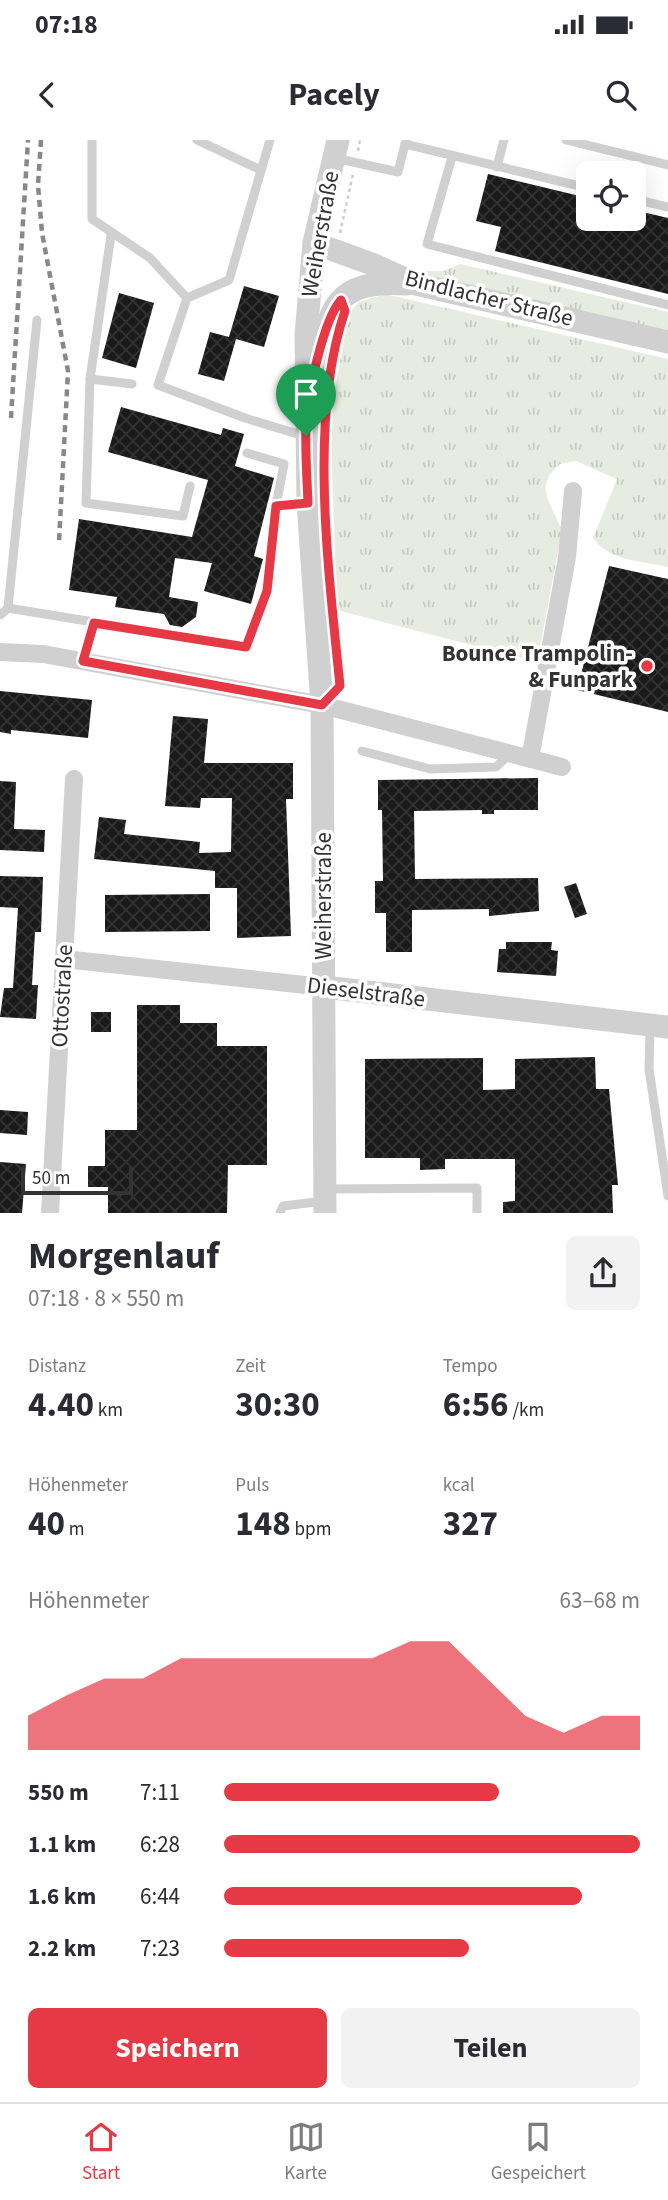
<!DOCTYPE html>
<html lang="de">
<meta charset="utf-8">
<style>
body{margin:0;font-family:"Source Sans 3",sans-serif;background:#f2f2f3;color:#2b2b33;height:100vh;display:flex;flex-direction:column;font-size:26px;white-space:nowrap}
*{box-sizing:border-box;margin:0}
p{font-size:23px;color:#7c7c81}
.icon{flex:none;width:38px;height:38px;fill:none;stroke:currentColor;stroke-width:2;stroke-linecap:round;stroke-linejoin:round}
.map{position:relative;height:1073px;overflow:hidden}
.drawer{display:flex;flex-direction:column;background:#fff;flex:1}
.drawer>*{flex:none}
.tools{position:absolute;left:576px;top:21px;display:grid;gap:14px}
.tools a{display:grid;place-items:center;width:70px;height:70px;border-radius:10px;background:#fff;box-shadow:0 7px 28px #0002;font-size:35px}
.scale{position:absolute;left:21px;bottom:18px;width:112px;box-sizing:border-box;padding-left:7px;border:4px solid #333;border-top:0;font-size:19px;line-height:24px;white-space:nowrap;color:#333;-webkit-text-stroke:5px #fff;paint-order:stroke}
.pin{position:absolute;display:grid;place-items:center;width:60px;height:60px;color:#fff;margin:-72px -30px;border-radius:50% 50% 50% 0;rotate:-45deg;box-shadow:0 0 7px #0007}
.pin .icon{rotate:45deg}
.round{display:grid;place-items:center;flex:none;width:74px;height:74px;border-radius:10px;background:#f2f2f3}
.summary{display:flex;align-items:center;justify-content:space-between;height:119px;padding:0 28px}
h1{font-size:38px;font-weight:700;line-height:52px}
.metrics{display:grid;grid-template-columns:repeat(3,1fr);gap:10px;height:119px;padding:7px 28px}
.metrics div{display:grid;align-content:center}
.metrics b{font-size:35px;font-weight:700}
.metrics small{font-size:19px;font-weight:400}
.metrics p{font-size:19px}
.chart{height:196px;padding:14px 28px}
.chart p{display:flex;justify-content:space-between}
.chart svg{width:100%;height:126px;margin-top:7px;fill:#e63946;opacity:.7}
.button{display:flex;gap:14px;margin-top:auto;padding:14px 28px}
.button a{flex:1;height:80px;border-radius:10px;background:#e63946;color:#fff;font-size:28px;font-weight:700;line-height:80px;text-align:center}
.button a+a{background:#f2f2f3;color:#2b2b33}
ul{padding:0 28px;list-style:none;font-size:23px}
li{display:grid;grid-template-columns:112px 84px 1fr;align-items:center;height:52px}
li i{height:18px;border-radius:9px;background:#e63946}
.status{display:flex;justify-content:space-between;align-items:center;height:49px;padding:0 35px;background:#fff;direction:ltr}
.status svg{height:19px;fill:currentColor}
header{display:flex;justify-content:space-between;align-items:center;height:91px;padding:0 28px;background:#fff;font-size:32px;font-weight:700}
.menu{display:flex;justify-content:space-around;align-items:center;height:98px;border-top:2px solid #e1e1e2;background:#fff;font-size:19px;color:#7c7c81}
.menu a{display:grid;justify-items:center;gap:4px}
.menu .selected{color:#e63946}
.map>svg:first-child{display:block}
.grass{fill:url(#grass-tufts)}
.building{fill:url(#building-cross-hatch)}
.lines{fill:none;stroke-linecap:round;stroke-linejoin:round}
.path{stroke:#cdcdcd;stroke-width:2.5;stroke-dasharray:3.5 3.5;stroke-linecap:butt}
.service{stroke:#d0d0d0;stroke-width:9}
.minor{stroke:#d0d0d0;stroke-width:18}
.tertiary{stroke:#d0d0d0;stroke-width:23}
.rail{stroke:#888;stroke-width:4.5;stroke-dasharray:7 5;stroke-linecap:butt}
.route-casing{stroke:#fff;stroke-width:14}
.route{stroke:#e63946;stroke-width:9}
.poi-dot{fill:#e63946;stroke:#fff;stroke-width:2.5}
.labels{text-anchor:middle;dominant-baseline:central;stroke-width:7;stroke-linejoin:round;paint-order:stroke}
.street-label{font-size:23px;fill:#333;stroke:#fff}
.poi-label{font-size:23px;font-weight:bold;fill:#333;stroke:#fff;text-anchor:end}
</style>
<div class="status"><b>07:18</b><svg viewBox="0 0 49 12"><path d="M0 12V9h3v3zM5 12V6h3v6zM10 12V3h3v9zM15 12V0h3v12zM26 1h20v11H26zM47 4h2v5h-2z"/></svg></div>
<header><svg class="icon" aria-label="back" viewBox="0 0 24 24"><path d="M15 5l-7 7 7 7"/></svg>Pacely<svg class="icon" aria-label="search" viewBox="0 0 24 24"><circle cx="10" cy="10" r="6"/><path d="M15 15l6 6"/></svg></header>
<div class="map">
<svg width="668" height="1073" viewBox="0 0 668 1073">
<defs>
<pattern id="grass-tufts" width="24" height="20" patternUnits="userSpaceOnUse" patternTransform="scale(1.75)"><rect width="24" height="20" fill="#e6ecdf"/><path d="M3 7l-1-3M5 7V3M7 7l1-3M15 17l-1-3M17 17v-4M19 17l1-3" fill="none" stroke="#c6cbc0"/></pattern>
<pattern id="building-cross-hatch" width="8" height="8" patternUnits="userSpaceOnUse" patternTransform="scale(1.75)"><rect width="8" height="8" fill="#1a1a1a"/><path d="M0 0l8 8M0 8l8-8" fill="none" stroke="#333"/></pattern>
</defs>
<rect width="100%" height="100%" fill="#fff"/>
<g class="grass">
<polygon points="460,124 668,172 668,194 496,154 414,131 444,131"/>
<path d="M385 154 668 219V427C643 421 608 421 593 398L617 339 576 321 560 324 549 335 545 348 548 360 562 390 537 522 337 470 330 275 349 173 359 162Z"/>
</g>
<g class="building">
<polygon points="488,34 588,58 588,79 634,79 634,70 668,78 668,154 495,111 501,87 476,81"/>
<polygon points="244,146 279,156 264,207 236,199 224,241 198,234 210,192 229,197"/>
<polygon points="119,153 154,163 136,228 102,218"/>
<polygon points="121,267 221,295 223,288 244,294 235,326 274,338 254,416 263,419 251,464 204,451 212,423 175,418 169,457 198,462 196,477 182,487 170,485 164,474 115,467 117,457 69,450 79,379 192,397 208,340 108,312"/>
<polygon points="609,426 668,439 668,572 577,550"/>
<polygon points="0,551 92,560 88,598 11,590 11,594 0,592"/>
<polygon points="173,576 208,579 204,623 293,623 293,659 286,659 291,796 237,798 237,748 215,748 215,731 94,719 99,677 126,680 124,694 200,702 199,713 231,712 232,658 201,658 200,668 165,666"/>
<polygon points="538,638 538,670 494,670 494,674 482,674 482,670 414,671 415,739 538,738 539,771 489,776 489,769 412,770 412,812 386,812 386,773 375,773 375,741 383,741 382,670 378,670 378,640"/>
<polygon points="0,641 16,642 14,689 45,690 44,712 0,710"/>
<polygon points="0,736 43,737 41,792 35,792 32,845 38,845 36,879 0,877 4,848 13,848 18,768 0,767"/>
<polygon points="576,743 587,774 575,778 564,747"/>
<polygon points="210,754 210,791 105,792 105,755"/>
<polygon points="506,802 552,802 551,810 558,811 556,836 497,832 499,809 506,809"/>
<polygon points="137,865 180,865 180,883 217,883 217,906 267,906 267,1025 228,1025 227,1073 108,1073 108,1047 88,1047 88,1026 105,1026 105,990 137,990"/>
<rect x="91" y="872" width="20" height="20"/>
<polygon points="595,917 596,949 609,949 618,1045 612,1045 613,1073 503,1073 503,1062 515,1061 515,1019 445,1019 445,1029 420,1030 420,1018 365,1018 365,919 483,918 483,950 515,949 515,919"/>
<polygon points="0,970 28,972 27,995 0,993"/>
<polygon points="0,1022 26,1024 22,1073 0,1073"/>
</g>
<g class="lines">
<g class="path">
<polyline points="358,11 360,0"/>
<polyline points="340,93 353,34"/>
</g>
<g class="service">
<polyline points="92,0 92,79 150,118 187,158"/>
<polyline points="197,0 261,30"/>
<polyline points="270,0 229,140 187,158 158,245 245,278 304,296"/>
<polyline points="566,0 668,25"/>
<polyline points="405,4 588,48"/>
<polyline points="452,17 427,104 668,165"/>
<polyline points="335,18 398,32 406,0"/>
<polyline points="497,27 504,0"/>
<polyline points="634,59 668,67"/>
<polyline points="111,95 90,239 86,363 183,376 190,346"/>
<polyline points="37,180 8,468 246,507 267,451 276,366 307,363"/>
<polyline points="90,239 132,244"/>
<polyline points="247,313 284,324 276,366"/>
<polyline points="0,475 8,468"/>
<polyline points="83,521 94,483"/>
<polyline points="362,611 430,629 496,627 510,614"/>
<polyline points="650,887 649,929 668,1056"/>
<polyline points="327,1049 477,1048 477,1073"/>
<polyline points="280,1073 283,1066 324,1061"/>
</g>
<g class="minor">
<polyline points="0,512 43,514 322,565 562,627"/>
<polyline points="530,619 567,417 573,351"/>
<polyline points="64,819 324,847"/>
<polyline points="50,1073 74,639"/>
</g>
<g class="tertiary">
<polyline points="314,103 372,124 416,144 668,202"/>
<path d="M316 236C329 172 330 139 406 144"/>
<polyline points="324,847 668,887"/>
<polyline points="325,1073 322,565 308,363 306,195 314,103 338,0"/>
</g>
<g class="rail">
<polyline points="41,0 38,45 42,93 68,231 59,402"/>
<polyline points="11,278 28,0"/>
</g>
</g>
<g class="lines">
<g class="route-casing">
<path id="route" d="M341 160 345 171C308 278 329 434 340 546L322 565 83 521 94 483 246 507 267 451 276 366 308 363C307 337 305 311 306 286 307 257 323 180 341 160Z"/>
</g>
<use href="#route" class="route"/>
</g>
<circle class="poi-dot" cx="647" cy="526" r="7"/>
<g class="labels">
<g class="street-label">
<text transform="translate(320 94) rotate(-80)">Weiherstraße</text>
<text transform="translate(489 158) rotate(14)">Bindlacher Straße</text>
<text transform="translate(323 756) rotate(-90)">Weiherstraße</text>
<text transform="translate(366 852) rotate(7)">Dieselstraße</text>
<text transform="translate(62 856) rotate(-87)">Ottostraße</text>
</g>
<g class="poi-label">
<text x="633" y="513">Bounce Trampolin-<tspan x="633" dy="26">&amp; Funpark</tspan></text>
</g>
</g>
</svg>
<div class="tools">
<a><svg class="icon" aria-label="locate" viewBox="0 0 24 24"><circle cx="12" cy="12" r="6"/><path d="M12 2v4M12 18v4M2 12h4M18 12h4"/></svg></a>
</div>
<div class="scale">50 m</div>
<div class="pin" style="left:306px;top:296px;background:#1e9e55"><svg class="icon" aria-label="arrive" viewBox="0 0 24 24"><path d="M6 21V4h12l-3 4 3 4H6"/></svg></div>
</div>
<section class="drawer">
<div class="summary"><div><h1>Morgenlauf</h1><p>07:18 · 8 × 550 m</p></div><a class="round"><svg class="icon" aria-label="share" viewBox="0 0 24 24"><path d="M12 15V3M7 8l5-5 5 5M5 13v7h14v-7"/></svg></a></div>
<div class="metrics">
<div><p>Distanz</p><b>4.40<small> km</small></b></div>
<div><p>Zeit</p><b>30:30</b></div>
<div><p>Tempo</p><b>6:56<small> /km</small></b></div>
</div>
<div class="metrics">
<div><p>Höhenmeter</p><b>40<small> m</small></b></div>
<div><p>Puls</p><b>148<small> bpm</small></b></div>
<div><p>kcal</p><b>327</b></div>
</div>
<div class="chart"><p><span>Höhenmeter</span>63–68 m</p>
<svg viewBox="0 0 160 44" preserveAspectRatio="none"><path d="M0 44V32L10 25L20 19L30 19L40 12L50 12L60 12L70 12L80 12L90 12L100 6L110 6L120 19L130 32L140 38L150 32L160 32V44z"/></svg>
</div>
<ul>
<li><b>550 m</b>7:11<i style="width:66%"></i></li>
<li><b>1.1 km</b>6:28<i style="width:100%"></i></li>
<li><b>1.6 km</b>6:44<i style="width:86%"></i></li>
<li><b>2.2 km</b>7:23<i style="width:59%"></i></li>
</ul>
<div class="button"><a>Speichern</a><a>Teilen</a></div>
</section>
<nav class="menu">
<a class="selected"><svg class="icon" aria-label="home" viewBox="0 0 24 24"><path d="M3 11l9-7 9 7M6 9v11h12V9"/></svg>Start</a>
<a><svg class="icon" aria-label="map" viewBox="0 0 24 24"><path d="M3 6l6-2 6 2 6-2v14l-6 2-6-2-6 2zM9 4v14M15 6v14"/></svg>Karte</a>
<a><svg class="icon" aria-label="saved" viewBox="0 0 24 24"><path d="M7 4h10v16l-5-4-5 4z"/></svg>Gespeichert</a>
</nav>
